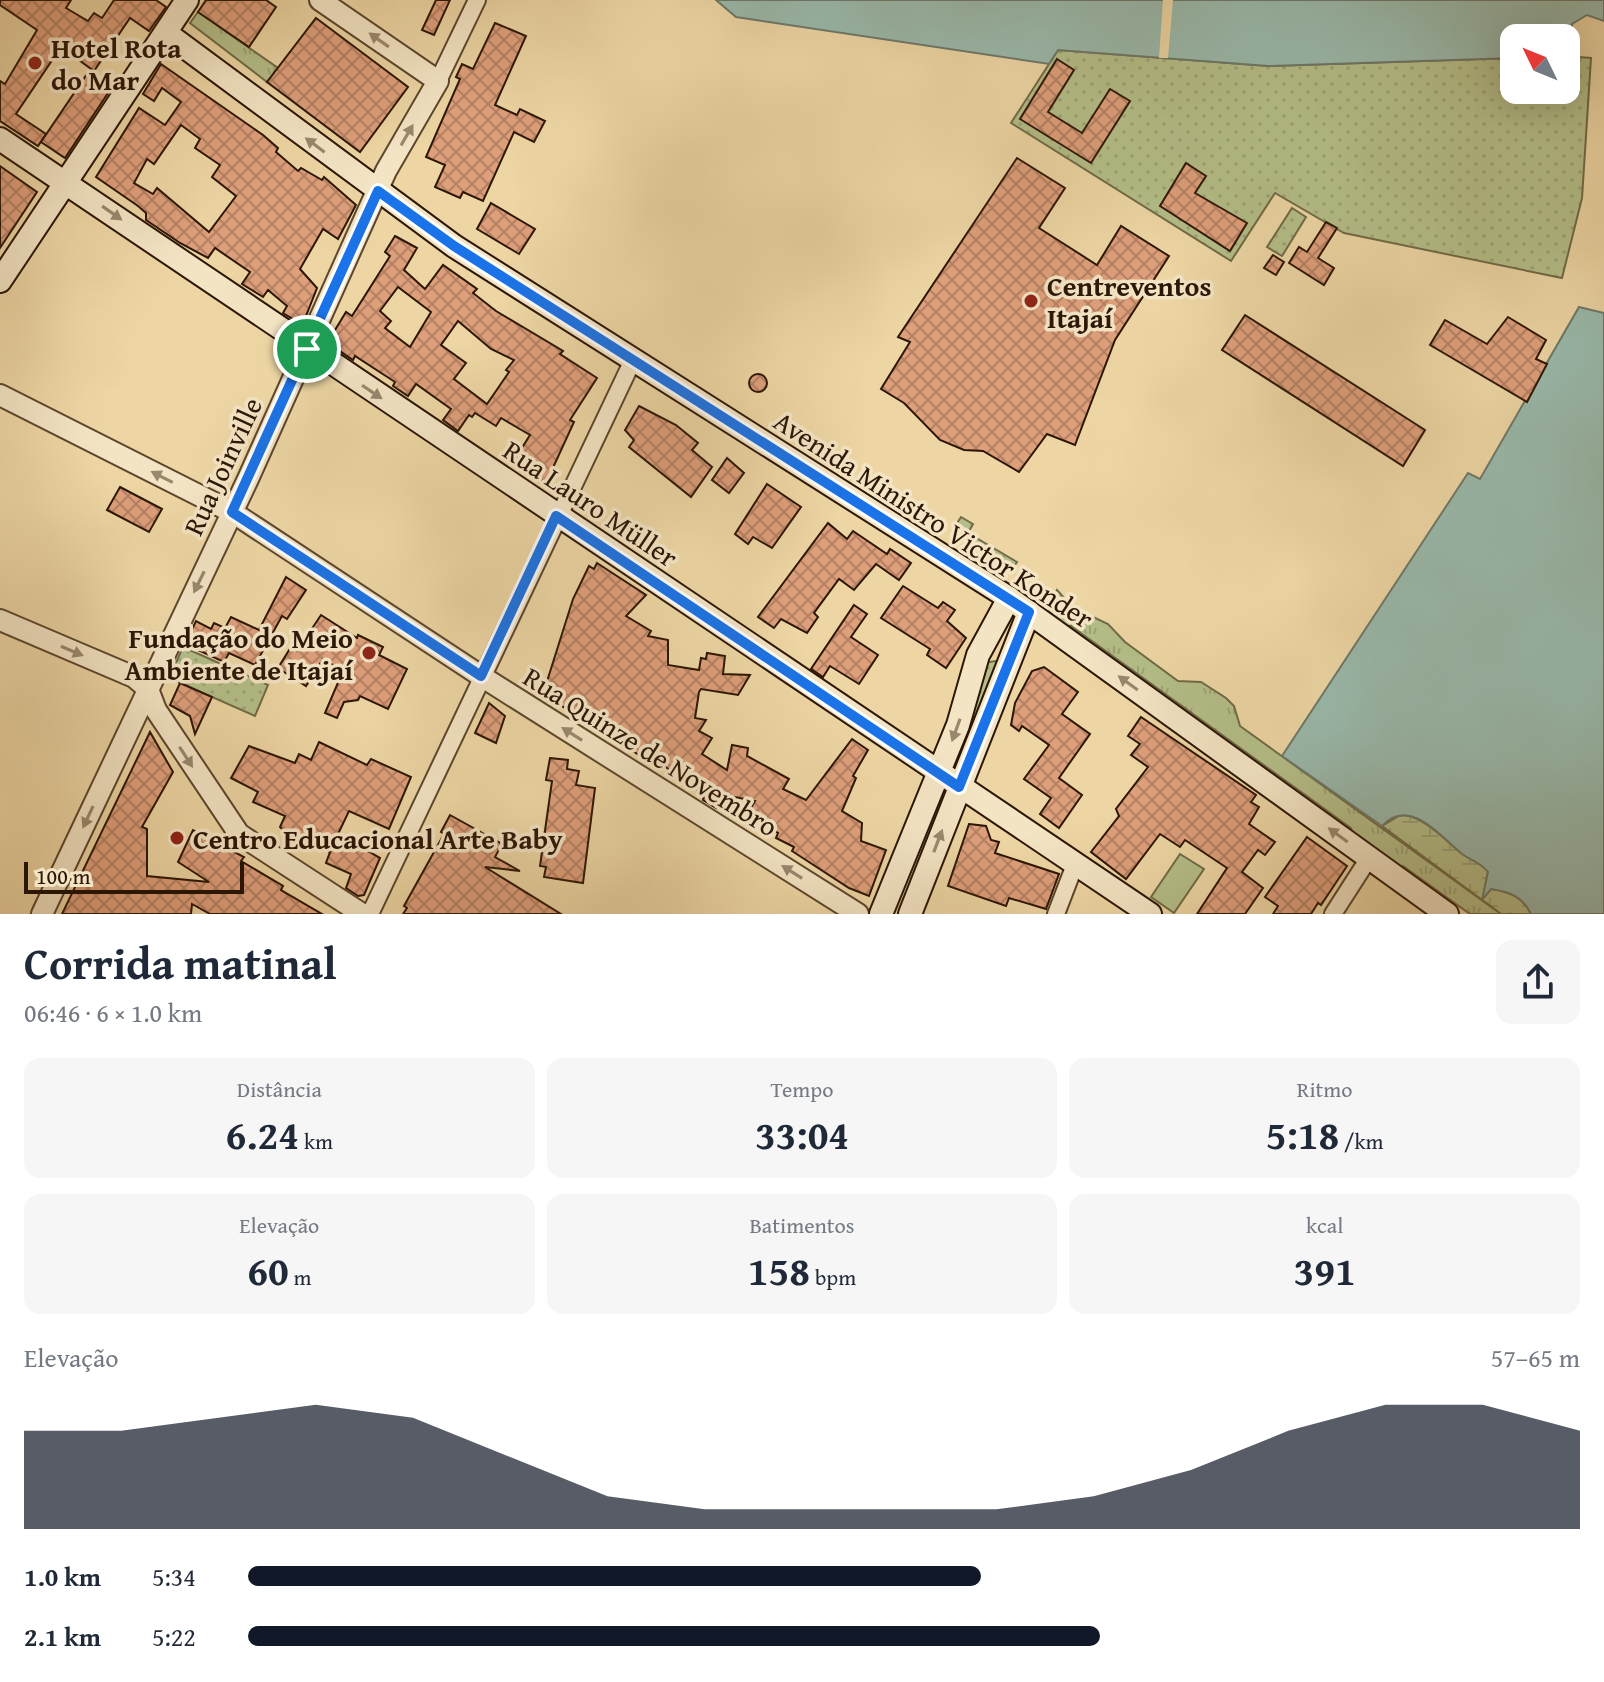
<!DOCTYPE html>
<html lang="pt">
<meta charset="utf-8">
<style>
body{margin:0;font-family:"Gentium Book Plus",serif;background:#f6f6f7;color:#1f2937;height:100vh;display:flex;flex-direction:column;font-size:30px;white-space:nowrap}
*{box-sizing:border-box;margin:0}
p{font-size:26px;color:#747a83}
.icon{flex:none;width:44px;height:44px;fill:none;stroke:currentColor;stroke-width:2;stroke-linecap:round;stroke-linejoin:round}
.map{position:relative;height:914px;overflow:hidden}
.side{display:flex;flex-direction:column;background:#fff;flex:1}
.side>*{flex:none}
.needle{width:52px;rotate:313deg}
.buttons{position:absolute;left:1500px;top:24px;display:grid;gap:16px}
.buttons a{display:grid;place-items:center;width:80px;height:80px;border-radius:16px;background:#fff;box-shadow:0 8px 32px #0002;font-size:40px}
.scale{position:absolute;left:24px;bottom:20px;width:220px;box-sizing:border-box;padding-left:8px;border:4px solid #2c1605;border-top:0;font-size:22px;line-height:28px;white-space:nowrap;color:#2c1605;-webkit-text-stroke:6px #f3e4c4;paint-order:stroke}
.pin{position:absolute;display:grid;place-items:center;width:68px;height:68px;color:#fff;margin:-34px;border:4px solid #fff;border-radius:50%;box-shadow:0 2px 8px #0007}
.round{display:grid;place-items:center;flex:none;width:84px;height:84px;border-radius:16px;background:#f6f6f7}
.head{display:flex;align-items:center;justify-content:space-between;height:136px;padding:0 24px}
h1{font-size:44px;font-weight:700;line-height:60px}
.metrics{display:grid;grid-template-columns:repeat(3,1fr);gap:12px;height:136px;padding:8px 24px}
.metrics div{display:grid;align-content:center;border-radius:16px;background:#f6f6f7;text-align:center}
.metrics b{font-size:40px;font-weight:700}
.metrics small{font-size:22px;font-weight:400}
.metrics p{font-size:22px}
.chart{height:224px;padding:16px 24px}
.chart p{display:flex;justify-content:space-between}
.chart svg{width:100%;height:144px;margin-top:8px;fill:#111827;opacity:.7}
ul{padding:0 24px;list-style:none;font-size:26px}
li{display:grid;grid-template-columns:128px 96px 1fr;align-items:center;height:60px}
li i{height:20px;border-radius:10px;background:#111827}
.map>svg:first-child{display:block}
.grass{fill:url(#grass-dots);stroke:#706a46;stroke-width:2}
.wetland{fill:url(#wetland-marsh);stroke:#706a46;stroke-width:2}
.park{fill:url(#park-tufts);stroke:#706a46;stroke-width:2}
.garden{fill:#b4be88;stroke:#706a46;stroke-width:2}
.water{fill:#99b9ab;stroke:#6d7869;stroke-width:2}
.pier{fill:#edd6a4}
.building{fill:url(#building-cross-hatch);stroke:#2c1605;stroke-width:2;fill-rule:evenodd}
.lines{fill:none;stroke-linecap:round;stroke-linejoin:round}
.minor-casing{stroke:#5c462d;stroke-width:20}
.tertiary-casing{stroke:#5c462d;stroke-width:24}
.secondary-casing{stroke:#2c1605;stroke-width:26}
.minor{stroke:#f3e4c4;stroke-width:16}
.tertiary{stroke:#f3e4c4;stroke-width:20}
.secondary{stroke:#f3e4c4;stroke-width:22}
.oneway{fill:#99876e}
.route-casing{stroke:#fff;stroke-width:16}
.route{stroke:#1a73e8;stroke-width:10}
.poi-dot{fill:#8f2418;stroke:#f3e4c4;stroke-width:3}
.labels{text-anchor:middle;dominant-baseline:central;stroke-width:7;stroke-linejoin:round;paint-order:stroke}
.poi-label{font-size:28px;font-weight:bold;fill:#2c1605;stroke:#f3e4c4;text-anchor:start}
.street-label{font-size:28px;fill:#2c1605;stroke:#f3e4c4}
</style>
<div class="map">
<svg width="1604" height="914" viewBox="0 0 1604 914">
<defs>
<pattern id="grass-dots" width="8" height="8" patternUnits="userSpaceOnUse" patternTransform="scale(2)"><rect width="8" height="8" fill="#b4be88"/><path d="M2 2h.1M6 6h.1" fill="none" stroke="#9ba374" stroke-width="1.8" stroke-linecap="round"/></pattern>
<pattern id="wetland-marsh" width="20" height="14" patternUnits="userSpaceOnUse" patternTransform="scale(2)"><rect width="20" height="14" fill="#b4be88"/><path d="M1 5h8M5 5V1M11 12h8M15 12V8" fill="none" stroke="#9ba374"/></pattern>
<pattern id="park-tufts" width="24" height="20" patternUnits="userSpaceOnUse" patternTransform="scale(2)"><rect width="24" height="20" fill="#b4be88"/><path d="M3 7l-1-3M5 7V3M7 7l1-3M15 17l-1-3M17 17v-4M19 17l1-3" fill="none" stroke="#9ba374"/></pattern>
<pattern id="building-cross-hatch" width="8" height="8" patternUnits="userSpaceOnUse" patternTransform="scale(2)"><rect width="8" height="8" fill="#de9f7b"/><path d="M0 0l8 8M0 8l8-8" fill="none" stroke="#b48163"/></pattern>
</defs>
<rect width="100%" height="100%" fill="#edd6a4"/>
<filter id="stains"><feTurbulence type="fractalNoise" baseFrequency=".0025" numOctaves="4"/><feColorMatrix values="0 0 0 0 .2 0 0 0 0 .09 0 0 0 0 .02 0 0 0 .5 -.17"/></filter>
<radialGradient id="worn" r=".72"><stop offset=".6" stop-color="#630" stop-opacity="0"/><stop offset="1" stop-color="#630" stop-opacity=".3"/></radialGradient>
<g class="grass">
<polygon points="1058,50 1269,66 1514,58 1514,90 1566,90 1566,56 1591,58 1582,198 1562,278 1344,233 1275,193 1231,261 1011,123"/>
<polygon points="1292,208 1306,217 1282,256 1267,247"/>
<polygon points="961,517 973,524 968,533 1017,562 1011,571 952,531"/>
<polygon points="183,647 268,685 255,716 169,678"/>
<polygon points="995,661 999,664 958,766 954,768 984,663"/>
</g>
<path class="wetland" d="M1402 814C1427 819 1442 838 1462 853 1471 861 1480 861 1488 871L1483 898 1491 889C1510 892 1523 897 1531 914H1501L1382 826Z"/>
<g class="park">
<polygon points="198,12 278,68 267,82 190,23"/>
<polygon points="1057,590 1072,607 1108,624 1125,642 1178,681 1201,682 1226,698 1234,706 1240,726 1501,914 1470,914 1403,866 1397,867 1353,835 1351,828 1071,626 1064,626 1049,613 1049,605"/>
</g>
<polygon class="garden" points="1180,854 1204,869 1174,913 1151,897"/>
<g class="water">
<polygon points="716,0 1604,0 1604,21 1587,15 1572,24 1571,55 1566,56 1566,38 1514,38 1514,58 1268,66 1058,50 1049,64 736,17"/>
<path d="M1579 307 1604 313V914H1531C1523 897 1511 892 1491 889L1482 900 1488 872C1480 862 1472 861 1462 854 1441 837 1410 796 1382 826L1282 756 1468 473 1480 479Z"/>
</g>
<polygon class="pier" points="1163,0 1173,0 1168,58 1159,58"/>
<g class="building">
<polygon points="0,0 71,0 66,8 88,21 94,13 102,18 114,0 156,0 166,7 149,31 130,18 94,71 61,47 16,114 46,134 38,146 0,121 0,81 5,84 37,30 0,5"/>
<polygon points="206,0 266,0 276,7 249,47 198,12"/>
<polygon points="436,0 450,0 434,35 422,30"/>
<polygon points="316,18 408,87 360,152 267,82"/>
<polygon points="495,23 526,36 495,105 517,115 520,109 545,121 534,142 514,132 483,201 463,192 460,198 435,187 445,165 426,157 460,79 456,77 462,64 473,69"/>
<polygon points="1057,59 1074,70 1048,112 1082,133 1110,89 1130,101 1091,163 1020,119"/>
<path d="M161 64 263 135 278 148 276 152 298 171 301 168 322 180 324 177 356 205 338 239 323 229 300 269 317 288 304 321 299 323 283 313 287 306 268 290 263 297 242 284 250 272 215 248 208 258 180 243 146 220V213L138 206 96 177 139 108 165 125 181 102 162 88 154 101 143 94ZM181 125 200 139 195 148 220 165 212 177 236 196 209 232 157 188 153 194 134 183 147 159 154 164Z"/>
<polygon points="87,74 110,90 65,158 41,142"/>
<polygon points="1017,158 1065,188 1039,228 1097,265 1121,226 1169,256 1115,340 1075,445 1047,434 1019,472 983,451 964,450 940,440 904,403 881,389 910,342 898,337"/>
<polygon points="1186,163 1206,176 1195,193 1247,223 1230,251 1160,206"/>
<polygon points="0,166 37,192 0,248"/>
<polygon points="491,203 535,229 519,254 477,229"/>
<polygon points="1326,222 1337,228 1318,258 1334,268 1324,285 1289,263 1299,247 1307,252"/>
<path d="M395 236 417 248 404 270 425 289 443 265 477 289 473 293 496 311 563 351 560 354 597 378 570 420 574 422 546 483 513 462 530 435 501 418 496 426 475 413 472 417 469 415 458 431 443 420 451 409 416 384 408 396 393 386 395 382 355 356 353 360 334 347 335 330 346 312 352 316 390 256 385 252ZM398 287 431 312 410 347 385 328 391 321 380 311ZM458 321 491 349 514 360 506 370 509 372 487 404 454 379 466 363 441 345Z"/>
<polygon points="1273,255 1284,262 1276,275 1264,268"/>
<polygon points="1245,315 1425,430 1403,466 1222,350"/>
<polygon points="1508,317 1546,340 1536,359 1547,364 1527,402 1430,345 1445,320 1487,344"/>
<circle cx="758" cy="383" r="9"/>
<polygon points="639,406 676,425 698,443 692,450 712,467 691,497 629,447 634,440 625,430"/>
<polygon points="727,458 744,473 729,493 712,480"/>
<polygon points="767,484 801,507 772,548 753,537 748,544 735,534"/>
<polygon points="120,487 162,509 149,532 107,510"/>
<polygon points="828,523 847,539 853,531 887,554 890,549 911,563 899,580 876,564 854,590 839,579 814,613 818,617 807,633 781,619 774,628 758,617"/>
<polygon points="597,563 646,595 626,616 651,631 648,636 668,640 668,665 699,670 701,658 706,659 707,653 725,656 723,674 750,675 738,695 701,689 699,692 695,718 706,720 699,731 712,738 702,754 727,770 732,745 748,748 747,756 789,779 783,789 806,800 852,739 868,750 853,776 856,778 842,811 862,823 861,841 886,850 869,896 849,888 792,851 794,847 776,838 778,833 747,815 755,801 719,794 716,808 703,800 704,795 663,765 661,769 543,694 573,599 589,566 594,569"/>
<polygon points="286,577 306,590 287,619 282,616 255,665 229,653 224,662 185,644 196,621 211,629 214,623 225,628 231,617 259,630"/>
<polygon points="903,586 938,608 943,602 955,610 947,621 966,638 946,668 927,655 930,649 881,618"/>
<polygon points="854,605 867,614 851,637 878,655 859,684 830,666 823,677 811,669"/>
<polygon points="321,615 357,638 358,635 383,647 379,655 407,669 388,709 360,696 358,700 344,702 337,718 325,713 343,671 323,659 306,686 278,668 291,647 297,651"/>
<polygon points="1044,667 1078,692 1062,714 1090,734 1059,778 1082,795 1059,828 1040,814 1051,798 1024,779 1049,745 1022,726 1019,731 1011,725 1015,703 1032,671"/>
<polygon points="180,683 212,697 195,734 190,716 170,705"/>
<polygon points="489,703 505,716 496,743 475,733"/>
<polygon points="1141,717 1256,795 1251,802 1259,807 1249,824 1275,842 1265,855 1258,850 1242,872 1263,888 1245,914 1197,914 1227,868 1185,840 1180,847 1160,834 1126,879 1091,852 1119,816 1116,809 1148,767 1131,755 1140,744 1128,736"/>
<polygon points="150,732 173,772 142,827 147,829 147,876 209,882 178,862 193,830 244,857 241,861 283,886 281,890 322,914 210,914 192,904 191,914 62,914"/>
<polygon points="319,742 367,765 371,759 411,777 389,829 349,811 338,834 380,858 364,895 358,896 346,888 351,874 326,863 330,852 284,831 280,827 285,816 253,802 258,792 231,778 249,746 295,763 299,754 311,760"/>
<polygon points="550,758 568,760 567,769 579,771 576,785 595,788 583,883 544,877 546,867 540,866 552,781 546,780"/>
<polygon points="450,815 502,844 495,857 520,871 485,867 561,914 403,914 407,908 404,906 444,834 441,832"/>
<polygon points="969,824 986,826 991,840 999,842 995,853 1059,874 1046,909 1009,898 1006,906 948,886"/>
<polygon points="1307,837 1347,866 1321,905 1318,903 1311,914 1273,914 1278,906 1265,897"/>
</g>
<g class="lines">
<g class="minor-casing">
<g id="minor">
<polyline points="438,81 477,0"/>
<polyline points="370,914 633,360"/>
<polyline points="1056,914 1076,862"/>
<polyline points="1333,914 1369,858"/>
</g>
</g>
<g class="tertiary-casing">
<g id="tertiary">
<polyline points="0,395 232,512 481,676 858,914"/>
<polyline points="0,620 134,677 148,689 156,710 239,834 362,914"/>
<polyline points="42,914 248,479 386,171 438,81 320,0"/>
</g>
</g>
<g class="secondary-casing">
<g id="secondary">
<polyline points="166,33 454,246 1009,598 1447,914"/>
<polyline points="0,139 1150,914"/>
<polyline points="0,281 187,0"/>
<polyline points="881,914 958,725 978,655 1009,598"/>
<polyline points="910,914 1029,612"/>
</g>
</g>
<use href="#minor" class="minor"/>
<use href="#tertiary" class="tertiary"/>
<use href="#secondary" class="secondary"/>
</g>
<defs><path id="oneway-solid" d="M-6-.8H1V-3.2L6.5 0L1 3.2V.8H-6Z" transform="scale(2)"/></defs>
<g class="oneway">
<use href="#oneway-solid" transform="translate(379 40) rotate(-145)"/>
<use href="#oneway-solid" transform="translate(407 135) rotate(-60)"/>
<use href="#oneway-solid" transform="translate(315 145) rotate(-143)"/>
<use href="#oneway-solid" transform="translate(112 213) rotate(35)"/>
<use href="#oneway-solid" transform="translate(372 392) rotate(34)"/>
<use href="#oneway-solid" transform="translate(162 477) rotate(-153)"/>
<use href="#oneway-solid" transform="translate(199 582) rotate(116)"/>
<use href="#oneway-solid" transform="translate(72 651) rotate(23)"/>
<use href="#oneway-solid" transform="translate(1128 683) rotate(-144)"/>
<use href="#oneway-solid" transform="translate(956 730) rotate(110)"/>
<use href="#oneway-solid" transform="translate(572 734) rotate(-148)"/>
<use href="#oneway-solid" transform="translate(186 757) rotate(57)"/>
<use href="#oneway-solid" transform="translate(88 817) rotate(115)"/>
<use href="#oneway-solid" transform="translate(1338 835) rotate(-144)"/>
<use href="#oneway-solid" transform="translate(938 841) rotate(-69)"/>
<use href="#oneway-solid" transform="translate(792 872) rotate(-148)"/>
</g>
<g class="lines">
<g class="route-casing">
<polygon id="route" points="378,191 454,246 1029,612 959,787 556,516 481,676 232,512"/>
</g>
<use href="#route" class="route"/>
</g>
<g class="poi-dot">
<circle cx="35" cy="63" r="8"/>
<circle cx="1031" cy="301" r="8"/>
<circle cx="369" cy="653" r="8"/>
<circle cx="177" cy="838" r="8"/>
</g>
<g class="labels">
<g class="poi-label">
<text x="51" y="47">Hotel Rota<tspan x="51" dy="32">do Mar</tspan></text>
<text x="1047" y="285">Centreventos<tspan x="1047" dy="32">Itajaí</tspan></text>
<text x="353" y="637" text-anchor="end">Fundação do Meio<tspan x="353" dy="32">Ambiente de Itajaí</tspan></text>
<text x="193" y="838">Centro Educacional Arte Baby</text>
</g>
<g class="street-label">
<text transform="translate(222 466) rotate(-65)">Rua Joinville</text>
<text transform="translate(591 503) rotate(34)">Rua Lauro Müller</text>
<text transform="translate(934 519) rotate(33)">Avenida Ministro Victor Konder</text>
<text transform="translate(651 751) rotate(32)">Rua Quinze de Novembro</text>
</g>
</g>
<rect width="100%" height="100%" filter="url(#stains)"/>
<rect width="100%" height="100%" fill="url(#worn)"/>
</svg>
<div class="buttons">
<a><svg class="needle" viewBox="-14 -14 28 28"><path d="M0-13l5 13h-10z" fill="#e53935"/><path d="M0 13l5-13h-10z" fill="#747a83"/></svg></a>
</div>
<div class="scale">100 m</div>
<div class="pin" style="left:307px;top:349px;background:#1e9e55"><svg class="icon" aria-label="arrive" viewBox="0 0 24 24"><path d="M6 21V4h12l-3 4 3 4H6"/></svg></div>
</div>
<section class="side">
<div class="head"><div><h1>Corrida matinal</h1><p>06:46 · 6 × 1.0 km</p></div><a class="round"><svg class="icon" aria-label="share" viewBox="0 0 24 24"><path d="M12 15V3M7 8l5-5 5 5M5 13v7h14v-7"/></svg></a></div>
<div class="metrics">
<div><p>Distância</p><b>6.24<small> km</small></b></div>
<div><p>Tempo</p><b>33:04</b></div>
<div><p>Ritmo</p><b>5:18<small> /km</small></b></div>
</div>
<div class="metrics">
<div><p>Elevação</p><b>60<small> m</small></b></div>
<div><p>Batimentos</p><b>158<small> bpm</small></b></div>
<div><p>kcal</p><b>391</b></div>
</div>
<div class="chart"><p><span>Elevação</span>57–65 m</p>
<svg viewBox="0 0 160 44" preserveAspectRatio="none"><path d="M0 44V14L10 14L20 10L30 6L40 10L50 22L60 34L70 38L80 38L90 38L100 38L110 34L120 26L130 14L140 6L150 6L160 14V44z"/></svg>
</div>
<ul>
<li><b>1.0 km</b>5:34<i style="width:55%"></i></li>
<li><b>2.1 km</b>5:22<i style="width:64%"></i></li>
</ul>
</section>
